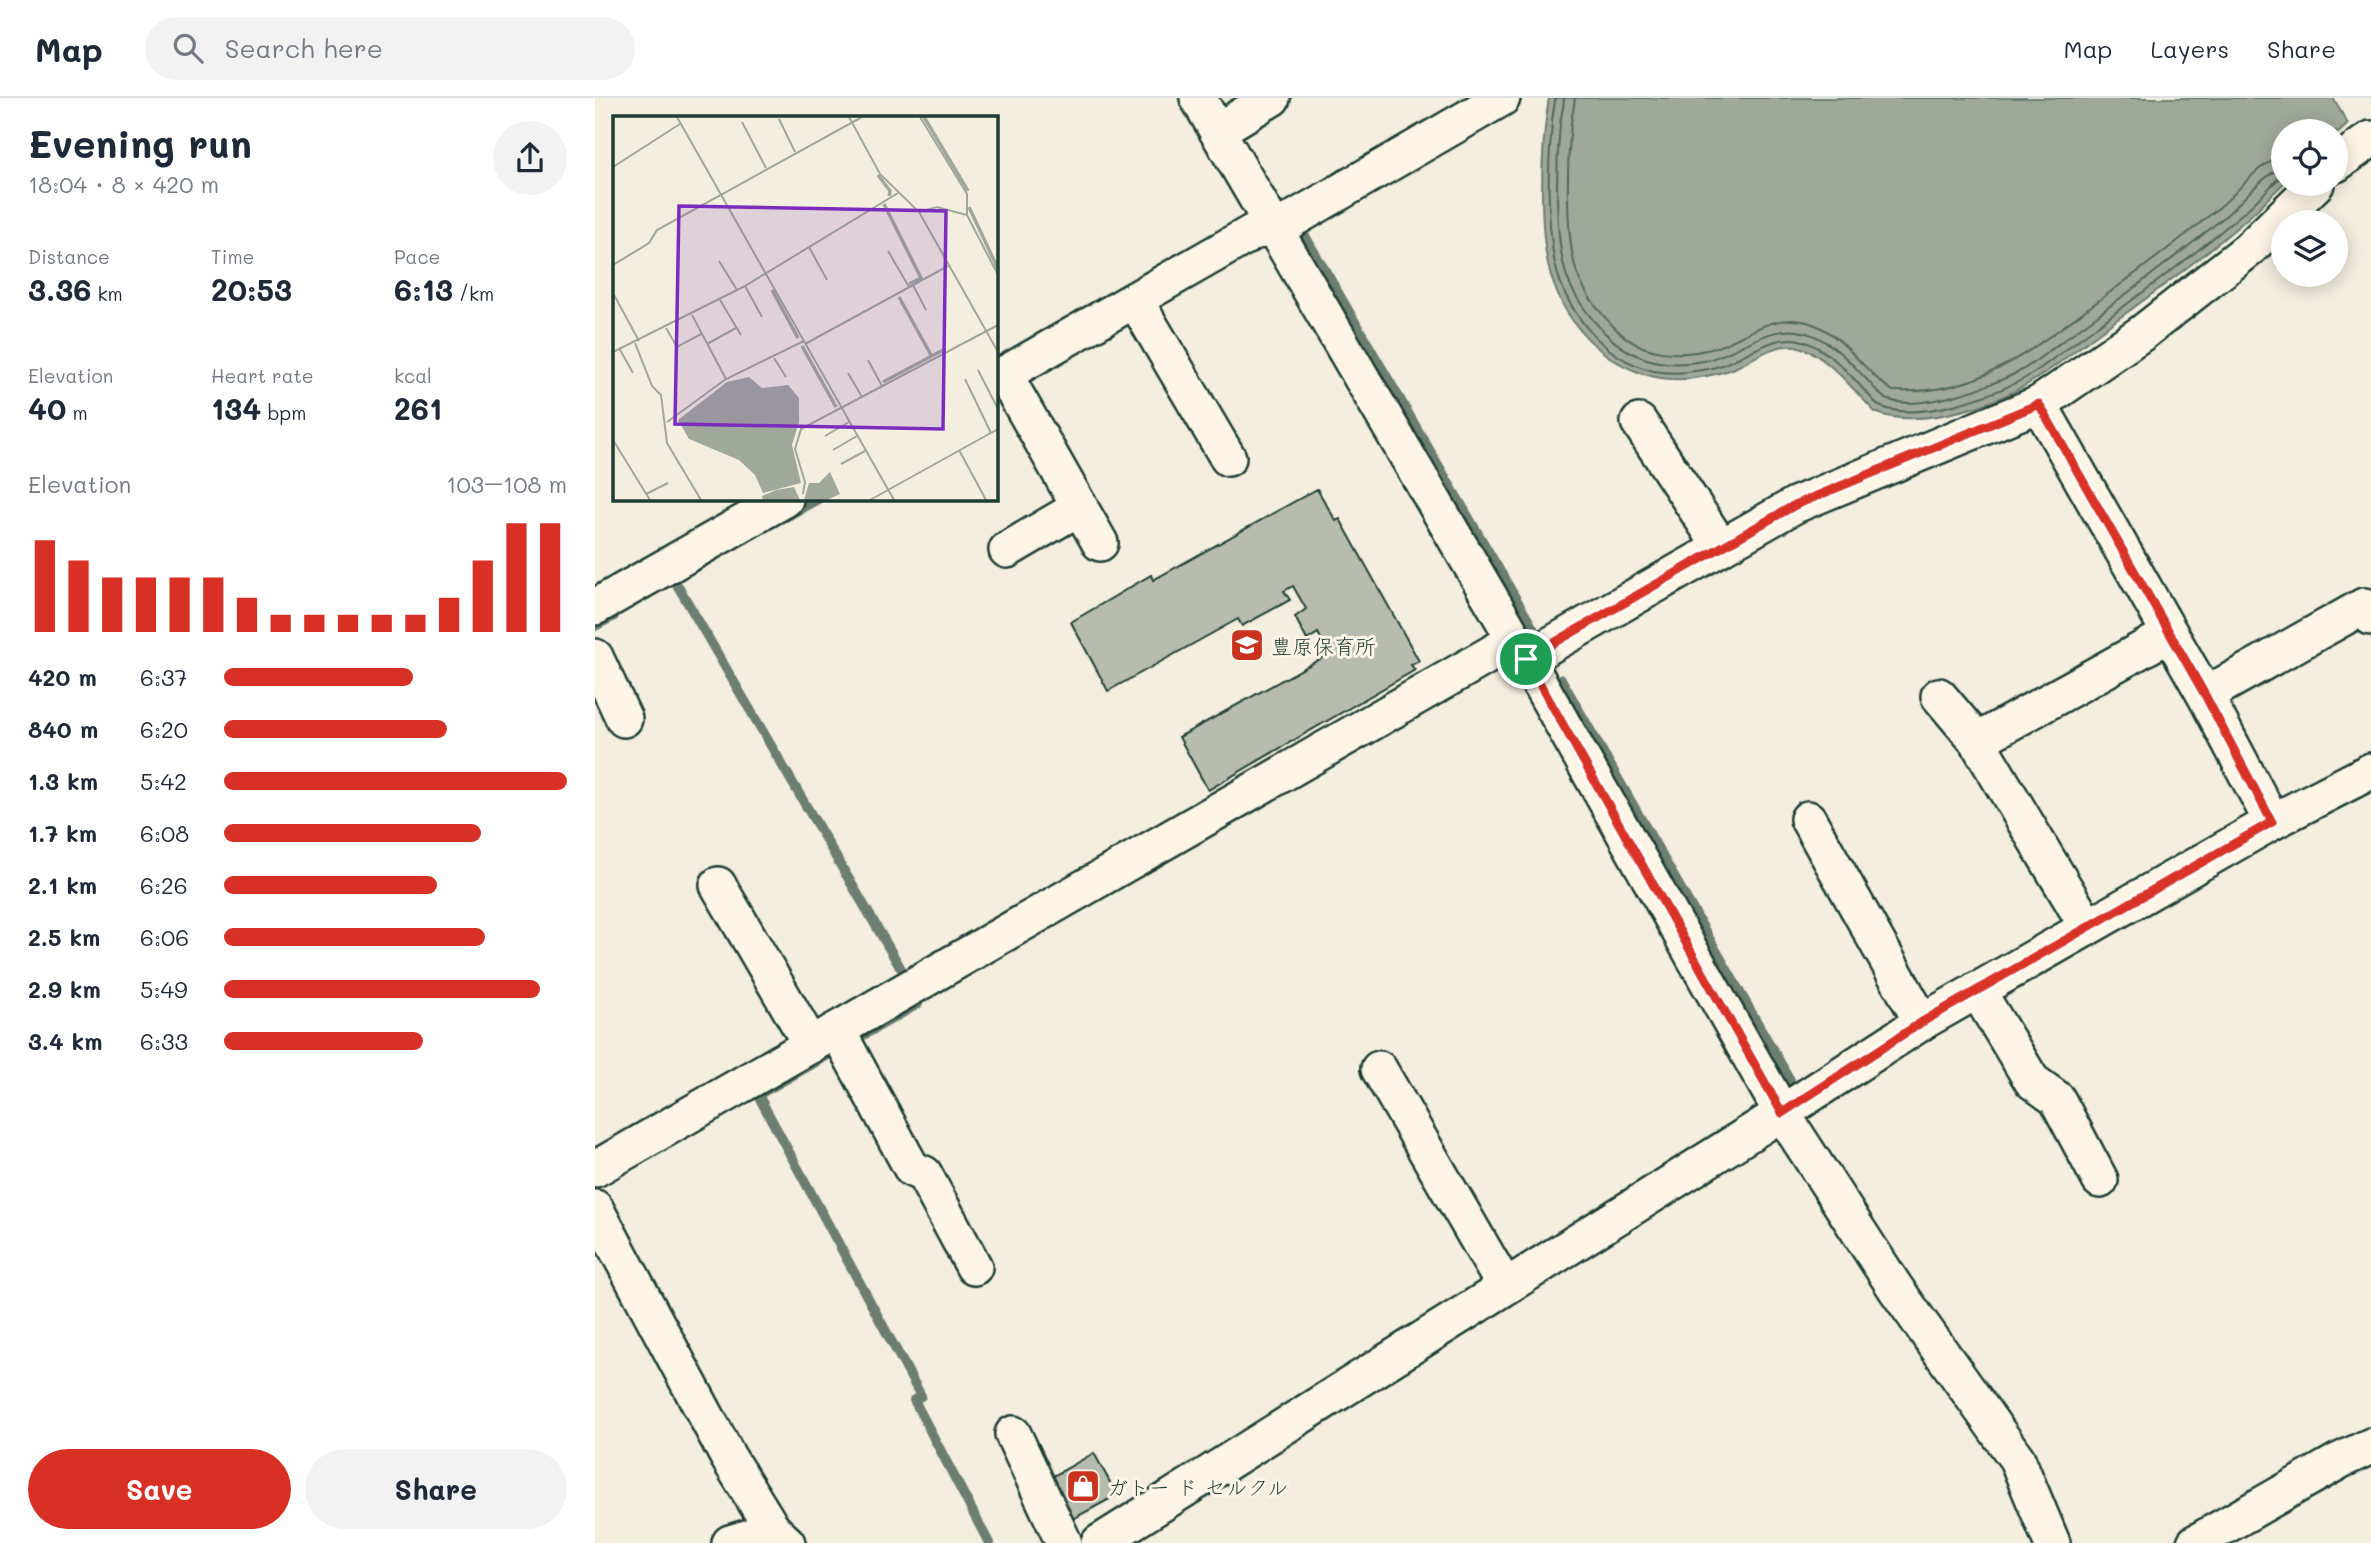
<!DOCTYPE html>
<meta charset="utf-8">
<style>
body{margin:0;font-family:Mali,"Klee One",sans-serif;background:#f2f2f3;color:#1f2937;height:100vh;display:flex;flex-direction:column;font-size:26px;white-space:nowrap}
*{box-sizing:border-box;margin:0}
p{font-size:23px;color:#747a83}
.icon{flex:none;width:38px;height:38px;fill:none;stroke:currentColor;stroke-width:2;stroke-linecap:round;stroke-linejoin:round}
.map{position:relative;flex:1;overflow:hidden}
.sheet{display:flex;flex-direction:column;background:#fff;width:595px}
.sheet>*{flex:none}
.buttons{position:absolute;left:1676px;top:21px;display:grid;gap:14px}
.buttons a{display:grid;place-items:center;width:77px;height:77px;border-radius:50%;background:#fff;box-shadow:0 4px 18px #0003;font-size:35px}
.pin{position:absolute;display:grid;place-items:center;width:60px;height:60px;color:#fff;margin:-30px;border:4px solid #fff;border-radius:50%;box-shadow:0 2px 7px #0007}
.round{display:grid;place-items:center;flex:none;width:74px;height:74px;border-radius:37px;background:#f2f2f3}
.head{display:flex;align-items:center;justify-content:space-between;height:119px;padding:0 28px}
h1{font-size:38px;font-weight:700;line-height:52px}
.metrics{display:grid;grid-template-columns:repeat(3,1fr);gap:10px;height:119px;padding:7px 28px}
.metrics div{display:grid;align-content:center}
.metrics b{font-size:30px;font-weight:700}
.metrics small{font-size:19px;font-weight:400}
.metrics p{font-size:19px}
.chart{height:196px;padding:14px 28px}
.chart p{display:flex;justify-content:space-between}
.chart svg{width:100%;height:126px;margin-top:7px;stroke:#d93025;stroke-width:6}
.button{display:flex;gap:14px;margin-top:auto;padding:14px 28px}
.button a{flex:1;height:80px;border-radius:42px;background:#d93025;color:#fff;font-size:28px;font-weight:700;line-height:80px;text-align:center}
.button a+a{background:#f2f2f3;color:#1f2937}
ul{padding:0 28px;list-style:none;font-size:23px}
li{display:grid;grid-template-columns:112px 84px 1fr;align-items:center;height:52px}
li i{height:18px;border-radius:9px;background:#d93025}
header{display:flex;align-items:center;gap:42px;box-sizing:border-box;height:98px;padding:0 35px;background:#fff;border-bottom:2px solid #e0e1e3}
header strong{font-size:33px}
nav{display:flex;gap:38px;margin-inline-start:auto;font-size:24px}
.search{width:490px;height:63px;background:#f2f2f3;display:flex;align-items:center;gap:18px;box-sizing:border-box;padding:0 24px;border-radius:38px;color:#747a83;font-size:26px}
main{display:flex;flex:1;min-height:0}
.map>svg:first-child{display:block}
.water{fill:#a0a89b;stroke:#6c7d72;stroke-width:2}
.lines{fill:none;stroke-linecap:round;stroke-linejoin:round}
.shore{stroke:#53685d;stroke-width:2}
.stream{stroke:#6c7d72;stroke-width:10}
.building{fill:#b8bcae;stroke:#1f3d34;stroke-width:2}
.minor-casing{stroke:#1f3d34;stroke-width:40}
.minor{stroke:#fcf5e5;stroke-width:35}
.route-casing{stroke:#fff;stroke-width:14}
.route{stroke:#d93025;stroke-width:9}
.labels{text-anchor:middle;dominant-baseline:central;stroke-width:6;stroke-linejoin:round;paint-order:stroke}
.poi-label{font-size:21px;fill:#1f3d34;stroke:#fcf5e5;text-anchor:start}
.inset-river{fill:none;stroke:#a0a89b;stroke-width:3.5}
.inset-road{fill:none;stroke:#9ea79a;stroke-width:2}
.view{fill:#7b2cbf;fill-opacity:0.15;stroke:#7b2cbf;stroke-width:3.5}
.inset-edge{fill:none;stroke:#1f3d34;stroke-width:3.5}
</style>
<header>
<strong>Map</strong>
<div class="search"><svg class="icon" aria-label="search" viewBox="0 0 24 24"><circle cx="10" cy="10" r="6"/><path d="M15 15l6 6"/></svg>Search here</div>
<nav><a>Map</a><a>Layers</a><a>Share</a></nav>
</header>
<main>
<section class="sheet">
<div class="head"><div><h1>Evening run</h1><p>18:04 · 8 × 420 m</p></div><a class="round"><svg class="icon" aria-label="share" viewBox="0 0 24 24"><path d="M12 15V3M7 8l5-5 5 5M5 13v7h14v-7"/></svg></a></div>
<div class="metrics">
<div><p>Distance</p><b>3.36<small> km</small></b></div>
<div><p>Time</p><b>20:53</b></div>
<div><p>Pace</p><b>6:13<small> /km</small></b></div>
</div>
<div class="metrics">
<div><p>Elevation</p><b>40<small> m</small></b></div>
<div><p>Heart rate</p><b>134<small> bpm</small></b></div>
<div><p>kcal</p><b>261</b></div>
</div>
<div class="chart"><p><span>Elevation</span>103–108 m</p>
<svg viewBox="0 0 160 44" preserveAspectRatio="none"><path d="M5 44V12M15 44V19M25 44V25M35 44V25M45 44V25M55 44V25M65 44V32M75 44V38M85 44V38M95 44V38M105 44V38M115 44V38M125 44V32M135 44V19M145 44V6M155 44V6"/></svg>
</div>
<ul>
<li><b>420 m</b>6:37<i style="width:55%"></i></li>
<li><b>840 m</b>6:20<i style="width:65%"></i></li>
<li><b>1.3 km</b>5:42<i style="width:100%"></i></li>
<li><b>1.7 km</b>6:08<i style="width:75%"></i></li>
<li><b>2.1 km</b>6:26<i style="width:62%"></i></li>
<li><b>2.5 km</b>6:06<i style="width:76%"></i></li>
<li><b>2.9 km</b>5:49<i style="width:92%"></i></li>
<li><b>3.4 km</b>6:33<i style="width:58%"></i></li>
</ul>
<div class="button"><a>Save</a><a>Share</a></div>
</section>
<div class="map">
<svg width="1776" height="1445" viewBox="0 0 1776 1445">
<rect width="100%" height="100%" fill="#f3eede"/>
<filter id="ink" filterUnits="userSpaceOnUse"><feTurbulence type="fractalNoise" baseFrequency=".0143" numOctaves="2"/><feDisplacementMap in="SourceGraphic" scale="14" xChannelSelector="R" yChannelSelector="G"/><feConvolveMatrix kernelMatrix="1 2 1 2 8 2 1 2 1" color-interpolation-filters="sRGB"/></filter>
<g filter="url(#ink)">
<path class="water" d="M954 0H1738L1753 26 1741 37V33H1689V85C1677 96 1666 108 1654 119 1606 161 1554 199 1502 236 1474 257 1446 281 1414 296 1380 312 1316 330 1280 314 1260 294 1232 257 1204 249 1182 243 1159 261 1140 270 1127 275 1113 278 1099 280 1036 289 978 243 958 184 942 140 946 47 954 0Z"/>
<g class="lines">
<g class="shore">
<path d="M960 0C960 9 957 17 957 26 953 67 952 114 958 154 965 207 1006 261 1059 273 1079 277 1099 274 1117 270 1146 264 1177 233 1208 243 1239 253 1262 286 1284 308 1320 325 1399 298 1432 279 1456 264 1478 245 1501 229 1551 192 1602 155 1649 114 1661 104 1672 92 1683 81L1689 79"/>
<path d="M969 0C969 9 966 17 965 26 961 67 959 141 972 179 980 200 995 220 1011 236 1038 263 1071 270 1108 263 1141 257 1173 225 1208 234 1241 242 1266 277 1289 300 1320 316 1398 288 1427 272 1450 258 1470 240 1492 225 1538 191 1584 157 1628 120 1643 108 1671 73 1689 70"/>
<path d="M980 0C979 9 977 17 976 26 972 65 970 139 982 175 990 197 1006 216 1022 232 1047 257 1083 259 1116 251 1148 242 1176 214 1212 224 1250 235 1266 273 1298 293 1384 298 1434 253 1499 206 1543 174 1585 142 1626 108 1645 93 1664 62 1689 60"/>
</g>
<g class="stream">
<polyline points="703,126 939,532"/>
<polyline points="191,419 223,401"/>
<polyline points="80,483 305,869"/>
<polyline points="0,528 19,518"/>
<polyline points="966,581 1195,982"/>
<polyline points="323,906 163,997 326,1298 319,1302 394,1445"/>
</g>
</g>
<g class="building">
<polygon points="722,391 741,423 745,421 824,563 816,567 820,572 613,692 584,639 734,556 723,535 712,542 700,519 711,511 698,488 689,493 695,502 647,528 643,521 513,593 476,524 556,477 558,482"/>
<polygon points="499,1355 522,1397 478,1421 455,1380"/>
</g>
<g class="lines">
<g class="minor-casing">
<g id="minor">
<polyline points="603,0 931,561 1187,1015 1301,1191 1422,1361 1457,1445"/>
<polyline points="622,33 677,0"/>
<polyline points="1741,66 1776,41"/>
<polyline points="540,202 633,360"/>
<polyline points="409,276 505,445"/>
<polyline points="401,281 660,133 681,131 907,0"/>
<polyline points="1444,306 1610,597 1677,724"/>
<polyline points="1044,324 1126,449"/>
<polyline points="412,452 485,409"/>
<polyline points="0,509 190,401"/>
<polyline points="0,559 29,621"/>
<polyline points="931,561 1200,407 1444,306 1547,235 1653,152 1721,86"/>
<polyline points="1610,597 1769,508 1776,519"/>
<polyline points="1344,598 1382,643 1492,828"/>
<polyline points="1382,643 1575,536"/>
<polyline points="1213,721 1327,924"/>
<polyline points="123,787 216,947"/>
<polyline points="1382,892 1437,983 1462,1001 1505,1082"/>
<polyline points="242,932 317,1071 329,1076 379,1169"/>
<polyline points="784,971 910,1189"/>
<polyline points="0,1071 920,542"/>
<polyline points="0,1110 133,1359 178,1432 192,1445"/>
<polyline points="418,1336 469,1445"/>
<polyline points="135,1445 178,1432"/>
<polyline points="504,1445 1187,1015 1327,924 1677,724 1776,673"/>
<polyline points="1600,1445 1744,1363 1776,1348"/>
</g>
</g>
<use href="#minor" class="minor"/>
</g>
</g>
<g class="lines" filter="url(#ink)">
<g class="route-casing">
<polygon id="route" points="1444,306 1610,597 1677,724 1327,924 1187,1015 931,561 1200,407"/>
</g>
<use href="#route" class="route"/>
</g>
<defs>
<g id="school-square" transform="scale(1.75)"><rect x="-9" y="-9" width="18" height="18" rx="4" fill="#c8321e" stroke="#fcf5e5"/><path d="M0-5L7-2L0 1L-7-2ZM-4 1L0 2.5L4 1V4Q0 6-4 4Z" fill="#fff"/></g>
<g id="shop-square" transform="scale(1.75)"><rect x="-9" y="-9" width="18" height="18" rx="4" fill="#c8321e" stroke="#fcf5e5"/><path d="M-5-2.5h2.3a2.7 3.5 0 0 1 5.4 0H5L5.5 6h-11ZM-1.5-2.5h3a1.5 2.3 0 0 0-3 0Z" fill="#fff"/></g>
</defs>
<g fill-rule="evenodd">
<use href="#school-square" x="652" y="547"/>
<use href="#shop-square" x="488" y="1388"/>
</g>
<g class="labels">
<g class="poi-label">
<text x="676" y="547">豊原保育所</text>
<text x="512" y="1388">ガトー ド セルクル</text>
</g>
</g>
<g transform="translate(18 18)">
<rect width="385" height="385" fill="#f3eede"/>
<path d="M136 261 149 272 175 269 186 282V306L179 329 188 367 150 377 142 359 126 344 76 323 65 304 114 266ZM217 356 227 378 214 384H191L196 367H206ZM181 371 187 384H150L149 380 163 374Z" fill="#a0a89b"/>
<path class="inset-river" d="M311 1 355 75M265 59 277 75 276 80M271 88 308 162 296 168M356 91 385 153M159 174 185 222M286 181 318 239M189 230 223 291M270 266 330 234"/>
<path class="inset-road" d="M64 1 281 384M236 1 267 58 306 96 385 236M307 1 354 78V99M166 3 182 36M129 6 153 52M0 51 67 8M306 96 324 91 354 99 385 159M196 131 214 164M275 135 296 171M106 145 124 174M0 149 36 127 44 114 249 1M300 169 313 194M132 170 149 201M0 177 26 225M107 184 128 219M79 199 113 263M53 212 64 231 88 218M22 227 39 270 48 279 54 327 88 384M94 228 123 212M192 228 335 150M6 232 20 257M0 236 132 170 285 77M161 242 173 261M255 244 269 270M365 254 385 293M235 257 249 281M352 263 378 317M54 306 113 263 191 225M212 320 236 306M0 324 37 384M220 334 244 320M346 334 373 384M228 348 252 335M33 378 55 367M190 378 192 366 182 333 188 313 385 209M257 384 385 313"/>
<path class="view" d="M66 90 333 95 330 313 62 308Z"/>
<rect width="385" height="385" class="inset-edge"/>
</g>
</svg>
<div class="buttons">
<a><svg class="icon" aria-label="locate" viewBox="0 0 24 24"><circle cx="12" cy="12" r="6"/><path d="M12 2v4M12 18v4M2 12h4M18 12h4"/></svg></a>
<a><svg class="icon" aria-label="layers" viewBox="0 0 24 24"><path d="M12 4l9 5-9 5-9-5zM3 14l9 5 9-5"/></svg></a>
</div>
<div class="pin" style="left:931px;top:561px;background:#1e9e55"><svg class="icon" aria-label="arrive" viewBox="0 0 24 24"><path d="M6 21V4h12l-3 4 3 4H6"/></svg></div>
</div>
</main>
